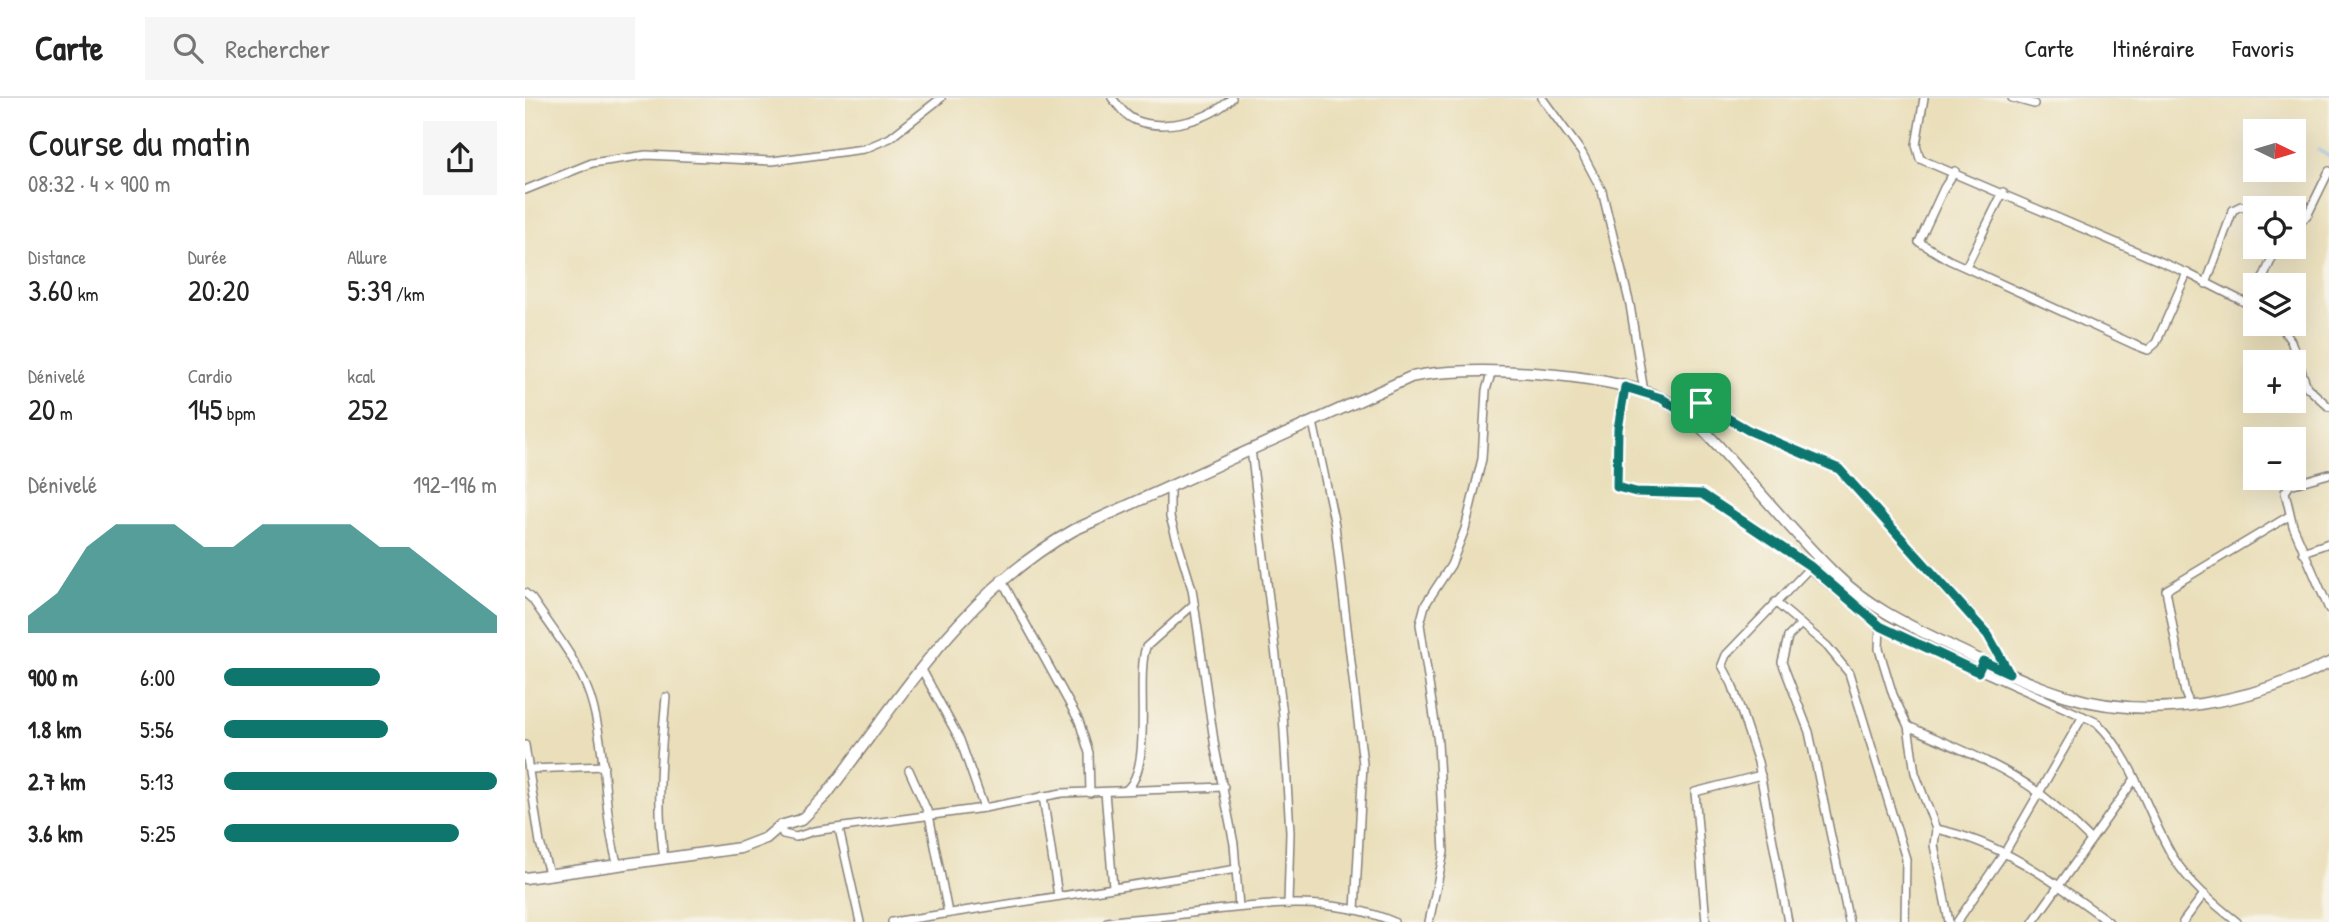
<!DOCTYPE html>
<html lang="fr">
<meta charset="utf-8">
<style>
body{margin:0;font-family:"Patrick Hand",sans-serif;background:#f6f6f6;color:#222;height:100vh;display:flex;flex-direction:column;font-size:26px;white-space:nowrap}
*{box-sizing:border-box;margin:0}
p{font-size:23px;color:#767676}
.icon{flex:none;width:38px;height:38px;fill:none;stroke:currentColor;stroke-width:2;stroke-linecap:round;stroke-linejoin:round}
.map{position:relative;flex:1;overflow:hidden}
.side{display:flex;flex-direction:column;background:#fff;width:525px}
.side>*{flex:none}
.needle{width:46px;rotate:95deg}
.tools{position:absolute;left:1718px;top:21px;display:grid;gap:14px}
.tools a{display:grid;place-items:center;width:63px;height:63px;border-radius:0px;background:#fff;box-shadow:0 7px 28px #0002;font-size:35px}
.pin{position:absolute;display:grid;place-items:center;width:60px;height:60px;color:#fff;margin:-30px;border-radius:14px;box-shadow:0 4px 10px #0006}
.round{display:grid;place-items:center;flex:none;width:74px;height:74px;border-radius:0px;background:#f6f6f6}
.head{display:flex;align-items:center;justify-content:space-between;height:119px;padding:0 28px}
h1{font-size:38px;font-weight:600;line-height:52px}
.figures{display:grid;grid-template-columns:repeat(3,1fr);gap:10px;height:119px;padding:7px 28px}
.figures div{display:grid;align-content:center}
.figures b{font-size:30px;font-weight:600}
.figures small{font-size:19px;font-weight:400}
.figures p{font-size:19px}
.chart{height:196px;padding:14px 28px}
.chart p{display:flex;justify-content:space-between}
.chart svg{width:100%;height:126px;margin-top:7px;fill:#0f766e;opacity:.7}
ul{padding:0 28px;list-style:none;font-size:23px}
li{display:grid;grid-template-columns:112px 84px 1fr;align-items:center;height:52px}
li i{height:18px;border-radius:9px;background:#0f766e}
header{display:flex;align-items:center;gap:42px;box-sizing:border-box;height:98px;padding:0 35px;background:#fff;border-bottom:2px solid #e0e0e0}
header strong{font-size:33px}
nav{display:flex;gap:38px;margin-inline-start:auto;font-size:24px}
.search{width:490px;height:63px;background:#f6f6f6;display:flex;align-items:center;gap:18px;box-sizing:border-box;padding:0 24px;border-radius:0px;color:#767676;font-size:26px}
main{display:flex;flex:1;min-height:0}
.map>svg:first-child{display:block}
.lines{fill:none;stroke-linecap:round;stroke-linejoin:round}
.stream{stroke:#77b9ec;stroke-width:2.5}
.street-casing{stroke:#86807a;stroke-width:10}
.secondary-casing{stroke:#86807a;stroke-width:13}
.street{stroke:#fff;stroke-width:7}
.secondary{stroke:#fff;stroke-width:10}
.route-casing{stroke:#fff;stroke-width:14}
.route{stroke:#0f766e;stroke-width:9}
</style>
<header>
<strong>Carte</strong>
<div class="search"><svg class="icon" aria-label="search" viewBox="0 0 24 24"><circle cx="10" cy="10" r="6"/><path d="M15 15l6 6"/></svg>Rechercher</div>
<nav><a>Carte</a><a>Itinéraire</a><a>Favoris</a></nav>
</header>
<main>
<section class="side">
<div class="head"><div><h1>Course du matin</h1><p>08:32 · 4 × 900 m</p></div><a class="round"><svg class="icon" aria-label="share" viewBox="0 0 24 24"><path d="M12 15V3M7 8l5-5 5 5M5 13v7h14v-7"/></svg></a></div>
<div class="figures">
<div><p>Distance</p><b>3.60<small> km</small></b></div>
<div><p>Durée</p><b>20:20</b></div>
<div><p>Allure</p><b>5:39<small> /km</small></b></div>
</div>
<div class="figures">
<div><p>Dénivelé</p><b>20<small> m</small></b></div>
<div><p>Cardio</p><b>145<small> bpm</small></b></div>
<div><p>kcal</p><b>252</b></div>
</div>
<div class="chart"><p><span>Dénivelé</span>192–196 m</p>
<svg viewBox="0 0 160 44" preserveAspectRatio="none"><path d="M0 44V38L10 30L20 14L30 6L40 6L50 6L60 14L70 14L80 6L90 6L100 6L110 6L120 14L130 14L140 22L150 30L160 38V44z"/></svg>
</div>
<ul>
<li><b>900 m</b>6:00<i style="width:57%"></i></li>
<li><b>1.8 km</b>5:56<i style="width:60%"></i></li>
<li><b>2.7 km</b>5:13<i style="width:100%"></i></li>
<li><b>3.6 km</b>5:25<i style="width:86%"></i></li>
</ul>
</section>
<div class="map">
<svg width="1804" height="824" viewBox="0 0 1804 824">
<rect width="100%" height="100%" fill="#f7f3e8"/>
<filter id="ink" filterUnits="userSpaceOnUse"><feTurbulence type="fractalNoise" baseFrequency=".0143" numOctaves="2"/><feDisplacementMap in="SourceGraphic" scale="14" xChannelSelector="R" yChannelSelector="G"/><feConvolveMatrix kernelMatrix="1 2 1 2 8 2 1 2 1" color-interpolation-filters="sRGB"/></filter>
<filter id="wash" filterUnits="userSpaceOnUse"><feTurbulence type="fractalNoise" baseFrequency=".00686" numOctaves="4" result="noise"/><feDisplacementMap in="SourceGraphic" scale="28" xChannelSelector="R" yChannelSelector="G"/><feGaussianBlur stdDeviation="1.57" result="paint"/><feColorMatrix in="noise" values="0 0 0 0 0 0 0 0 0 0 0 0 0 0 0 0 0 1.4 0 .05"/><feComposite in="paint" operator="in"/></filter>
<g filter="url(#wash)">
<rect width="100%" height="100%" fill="#eadfba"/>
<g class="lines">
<polyline class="stream" points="1793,52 1804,58"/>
</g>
</g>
<g filter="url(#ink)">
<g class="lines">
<g class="street-casing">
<g id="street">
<path d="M587 0C594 8 600 18 610 22 640 34 685 22 707 0"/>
<polyline points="1017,0 1057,55 1077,93 1105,207 1119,294"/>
<polyline points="1399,0 1391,47 1395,61 1662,175 1731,210"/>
<polyline points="1487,0 1509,6"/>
<polyline points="1430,73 1419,90 1394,144 1424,162 1610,247 1623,252 1631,245 1662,175"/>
<polyline points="0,92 67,65 121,57 247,63 339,51 365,40 416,0"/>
<polyline points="1769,132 1783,116 1804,73"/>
<polyline points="1441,169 1478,94"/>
<polyline points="1681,186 1708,112 1716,108 1731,114"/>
<polyline points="1735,187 1752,149"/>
<polyline points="1754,226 1766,243 1782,289 1804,309"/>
<polyline points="1099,289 1093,331 1092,389 1111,394 1177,396 1285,468"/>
<polyline points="1154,312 1164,305 1176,305 1223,332 1314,371 1443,513 1463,537 1484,575"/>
<polyline points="788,324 810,427 838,666 830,812"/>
<polyline points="726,351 758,617 765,734 763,806"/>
<polyline points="1804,376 1765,387 1760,394 1768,428 1804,511"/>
<polyline points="645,389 645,419 667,491 690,650 709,746 714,809"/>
<polyline points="1778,454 1804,445"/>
<path d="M1284 470 1355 528 1571 624C1609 659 1622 716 1648 759 1664 785 1689 806 1712 824"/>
<polyline points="476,481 554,623 564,655 565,695"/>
<path d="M0 495 7 501C28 532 53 563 65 598 83 654 77 713 93 768"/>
<polyline points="1250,504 1302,548 1324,575 1381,761 1380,824"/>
<polyline points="1276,526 1263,539 1257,564 1284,634 1324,824"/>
<polyline points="1355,528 1354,551 1368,597 1383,628 1390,675 1411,731 1409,747 1424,824"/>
<polyline points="396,570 435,642 459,710"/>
<polyline points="1665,607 1660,595 1641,492 1764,418"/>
<path d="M1383 628C1427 648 1473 665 1513 694 1531 707 1548 725 1565 741"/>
<polyline points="0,647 15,745 25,778"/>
<polyline points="6,671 79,668"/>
<polyline points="384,672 404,717 423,815"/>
<path d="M601 692C629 670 610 580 621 549L669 506"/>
<polyline points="580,694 588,789"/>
<polyline points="518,698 533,798"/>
<polyline points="255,728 258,736 271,739 289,733 459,710 537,695 699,689"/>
<polyline points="314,731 335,824"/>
<path d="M1411 731C1477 744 1531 785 1584 824"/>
<path d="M139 761C131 706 136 654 141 599"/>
<polyline points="367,824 712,771"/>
<path d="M582 824C607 820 632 820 657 816 726 808 802 795 869 824"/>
<polyline points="904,824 919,754 913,645 895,526 900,507 926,467 940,431 957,361 961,292 967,273"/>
<polyline points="1181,824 1170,694 1236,677"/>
<polyline points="1263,824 1233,664 1207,586 1197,567 1201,557 1294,460"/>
<polyline points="1432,824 1480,754 1558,618"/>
<polyline points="1508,824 1609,682"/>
<polyline points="1658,824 1679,796"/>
</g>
</g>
<g class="secondary-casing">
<path id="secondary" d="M0 780 215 750 241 740 255 728 276 722 301 697C376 600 439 493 549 432L886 279C943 266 1083 275 1136 300 1167 315 1188 342 1210 367 1243 403 1275 442 1310 476 1343 509 1385 528 1426 548 1463 566 1502 586 1542 598 1627 624 1727 604 1804 565"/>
</g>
<use href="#street" class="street"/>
<use href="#secondary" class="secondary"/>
</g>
</g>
<g class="lines" filter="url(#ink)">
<g class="route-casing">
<polygon id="route" points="1100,289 1136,300 1154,312 1164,305 1176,305 1223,332 1314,371 1463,537 1484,575 1458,563 1453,574 1355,528 1285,468 1177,396 1111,394 1092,389 1093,331"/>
</g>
<use href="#route" class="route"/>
</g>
</svg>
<div class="tools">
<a><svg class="needle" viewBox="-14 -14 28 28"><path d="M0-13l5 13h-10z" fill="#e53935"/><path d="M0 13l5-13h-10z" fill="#767676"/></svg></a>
<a><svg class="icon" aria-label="locate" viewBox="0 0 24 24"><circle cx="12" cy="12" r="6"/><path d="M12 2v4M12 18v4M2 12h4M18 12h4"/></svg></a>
<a><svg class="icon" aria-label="layers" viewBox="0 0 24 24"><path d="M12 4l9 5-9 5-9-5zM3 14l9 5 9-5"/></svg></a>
<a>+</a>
<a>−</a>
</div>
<div class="pin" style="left:1176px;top:305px;background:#1e9e55"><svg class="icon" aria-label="arrive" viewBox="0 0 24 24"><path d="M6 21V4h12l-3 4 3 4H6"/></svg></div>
</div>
</main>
